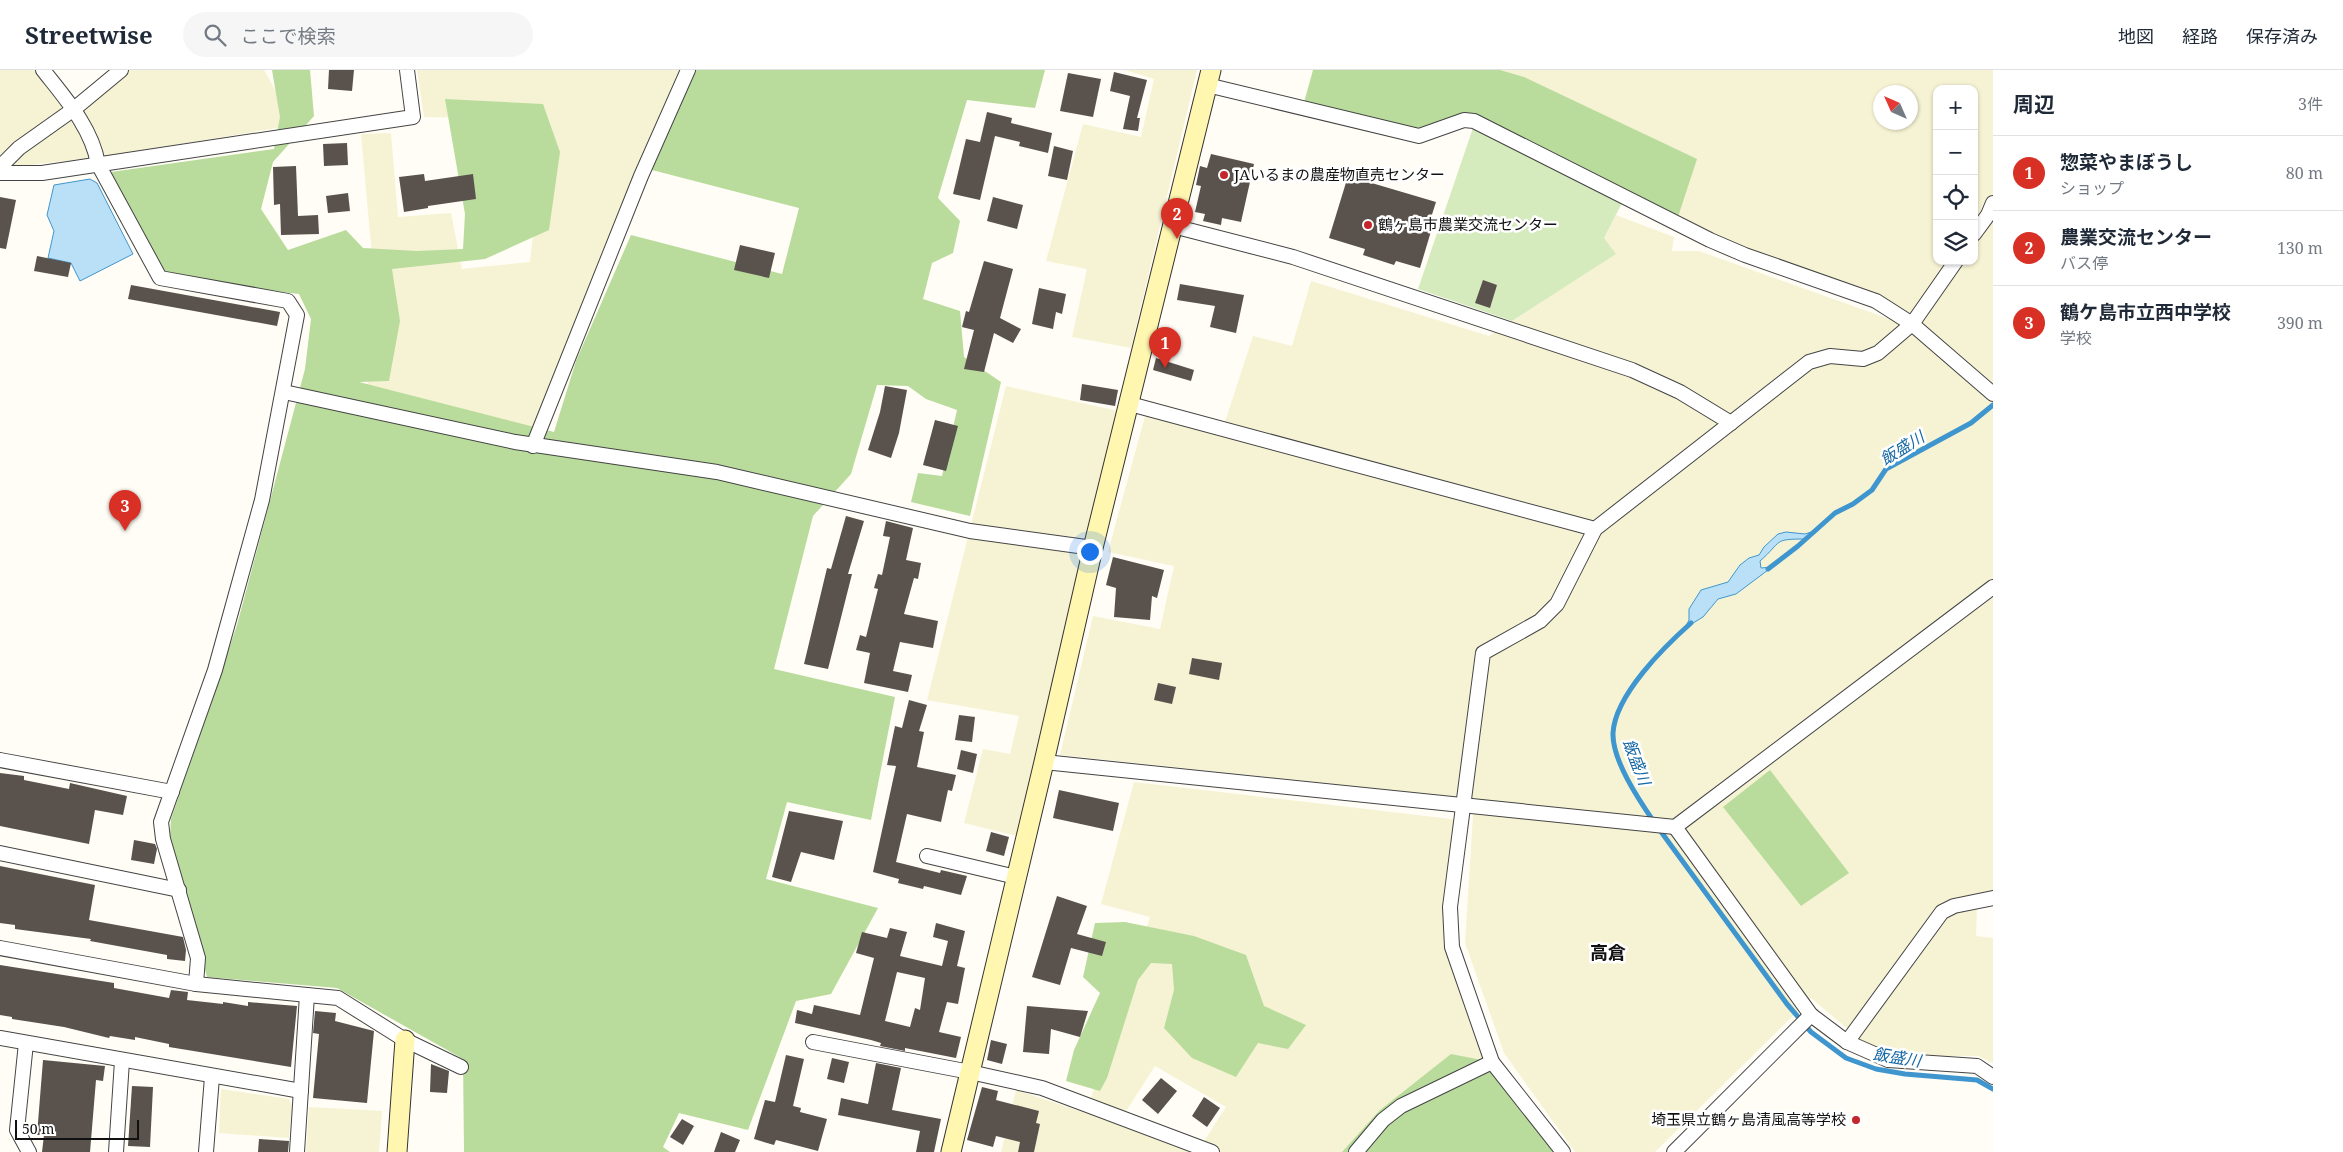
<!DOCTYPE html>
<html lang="ja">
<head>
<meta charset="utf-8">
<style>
	:root { --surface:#fff; --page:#f6f6f7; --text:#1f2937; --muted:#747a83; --line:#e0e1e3; --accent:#d93025 }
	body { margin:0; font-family:"Noto Serif","Noto Sans JP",serif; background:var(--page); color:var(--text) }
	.controls { position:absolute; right:15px; top:15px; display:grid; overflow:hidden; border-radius:10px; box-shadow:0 1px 4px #0004 }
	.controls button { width:45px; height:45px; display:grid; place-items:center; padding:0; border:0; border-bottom:1px solid var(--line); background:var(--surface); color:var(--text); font:25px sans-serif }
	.compass { position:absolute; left:1873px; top:15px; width:45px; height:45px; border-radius:50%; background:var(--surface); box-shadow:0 1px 4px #0004; rotate:315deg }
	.scale { position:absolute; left:15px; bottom:12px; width:124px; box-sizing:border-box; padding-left:5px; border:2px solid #111; border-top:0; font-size:14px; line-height:18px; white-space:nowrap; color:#111; -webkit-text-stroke:4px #fff; paint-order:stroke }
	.you { position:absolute; left:1089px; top:481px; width:18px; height:18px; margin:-12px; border:4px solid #fff; border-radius:50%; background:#1a73e8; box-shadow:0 0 0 8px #1a73e833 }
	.badge { display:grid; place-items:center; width:32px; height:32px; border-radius:50%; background:var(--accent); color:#fff; font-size:16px; font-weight:700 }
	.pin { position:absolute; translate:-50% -41px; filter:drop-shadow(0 1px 2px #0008) }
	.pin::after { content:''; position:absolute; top:26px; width:18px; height:15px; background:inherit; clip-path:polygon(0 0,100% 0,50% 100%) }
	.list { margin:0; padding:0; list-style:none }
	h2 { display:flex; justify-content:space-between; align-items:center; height:65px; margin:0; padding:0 20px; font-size:21px }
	h2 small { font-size:16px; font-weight:400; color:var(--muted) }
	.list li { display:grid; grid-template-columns:32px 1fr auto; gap:15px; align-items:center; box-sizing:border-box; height:75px; padding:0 20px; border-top:1px solid var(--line) }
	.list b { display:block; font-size:19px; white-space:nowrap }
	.list p { margin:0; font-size:16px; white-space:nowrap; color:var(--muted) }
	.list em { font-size:16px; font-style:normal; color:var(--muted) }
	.icon { flex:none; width:28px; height:28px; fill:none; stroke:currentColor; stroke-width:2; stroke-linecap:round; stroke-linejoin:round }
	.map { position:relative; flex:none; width:1993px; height:1082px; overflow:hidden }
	header { display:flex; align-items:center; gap:30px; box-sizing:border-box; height:70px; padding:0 25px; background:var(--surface); border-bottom:1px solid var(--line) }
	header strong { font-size:24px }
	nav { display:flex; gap:28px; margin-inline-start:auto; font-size:18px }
	.search { width:350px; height:45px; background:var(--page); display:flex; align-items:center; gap:12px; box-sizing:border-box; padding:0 18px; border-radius:28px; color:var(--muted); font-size:19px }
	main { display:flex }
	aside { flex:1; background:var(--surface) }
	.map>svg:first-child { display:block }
	.farmland { fill:#f6f3d4; fill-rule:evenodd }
	.green { fill:#d5ebbd }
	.forest { fill:#b9dc9c }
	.water { fill:#b9e0f7; stroke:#3f96cf }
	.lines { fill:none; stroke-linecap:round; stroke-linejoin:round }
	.stream { stroke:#3f96cf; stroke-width:5 }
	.building { fill:#5a524d; fill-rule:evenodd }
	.street-casing { stroke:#444; stroke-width:16 }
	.secondary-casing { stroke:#333; stroke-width:21 }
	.street { stroke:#fff; stroke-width:14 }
	.secondary { stroke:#fff6b0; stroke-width:19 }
	.poi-dot { fill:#c4262e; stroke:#fff; stroke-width:2 }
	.labels { text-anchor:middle; stroke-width:5; stroke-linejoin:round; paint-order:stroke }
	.poi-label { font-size:15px; fill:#111; stroke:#fff; text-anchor:start }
	.water-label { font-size:16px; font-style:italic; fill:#1768a6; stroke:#fff }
	.quarter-label { font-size:18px; font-weight:bold; fill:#111; stroke:#fff }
</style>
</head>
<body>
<header>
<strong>Streetwise</strong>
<div class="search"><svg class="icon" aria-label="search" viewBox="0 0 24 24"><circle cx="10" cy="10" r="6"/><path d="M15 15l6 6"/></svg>ここで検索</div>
<nav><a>地図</a><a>経路</a><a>保存済み</a></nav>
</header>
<main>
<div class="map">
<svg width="1993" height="1082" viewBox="0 0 1993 1082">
	<rect width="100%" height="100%" fill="#fffdf5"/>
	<g class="farmland">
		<polygon points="0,0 39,0 69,42 85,38 129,0 264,0 295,55 109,86 12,97 0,97"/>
		<polygon points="417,0 679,0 529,365 367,324 374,209 361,64 391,63 398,147 451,143 462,199 530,192 546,49 424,47"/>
		<polygon points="1125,0 1197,0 1131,278 1072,267 1087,199 1046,191 1083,54 1141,67 1154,9"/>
		<path d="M 1313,0 L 1993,0 L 1993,324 L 1912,254 L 1782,197 L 1474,51 ZM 1937,19 L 1974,19 L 1974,191 L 1937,191 ZM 1880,22 L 1910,22 L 1910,52 L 1880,52 Z"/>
		<polygon points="1616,145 1674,167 1672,181 1699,181 1898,252 1993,331 1993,828 1977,832 1976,866 1993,868 1993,993 1978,986 1921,986 1888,981 1862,971 1811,928 1655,1082 1575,1082 1504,983 1465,873 1474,729 1060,685 1093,546 1160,559 1174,496 1108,482 1145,346 1221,364 1253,266 1292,276 1311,211 1489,266 1615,184 1604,168"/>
		<polygon points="1006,316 1118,341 1017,766 964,753 983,679 1010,684 1019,646 927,630"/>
		<path d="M 1134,712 L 1460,750 L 1452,877 L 1492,992 L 1356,1082 L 1001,1082 L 1016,1020 L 1086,1043 L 1150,847 L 1101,834 ZM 1155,996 L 1226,1037 L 1204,1071 L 1125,1043 Z"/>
		<polygon points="221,1019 289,1029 292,1036 289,1068 219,1063"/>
		<polygon points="309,1037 382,1041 379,1082 306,1082"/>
	</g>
	<polygon class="green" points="1474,55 1546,95 1622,133 1604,168 1616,184 1512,251 1418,219"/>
	<g class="forest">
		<polygon points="272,0 310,0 314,46 273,92 261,139 288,180 346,160 363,178 417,181 463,179 465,144 445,29 543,34 560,82 549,160 485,189 392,199 400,251 389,311 359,312 554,362 576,291 631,165 782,204 799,138 652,100 683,0 1045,0 1035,38 967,30 938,128 960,151 953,183 932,193 923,229 960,241 964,287 1001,312 970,446 911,432 918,403 942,406 957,340 926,329 908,316 877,315 851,404 813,446 774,599 895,627 871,750 787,732 766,809 878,838 831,924 796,931 748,1060 679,1043 663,1077 670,1082 464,1082 463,989 337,918 207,907 170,767 171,749 237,555 305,299 311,249 299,224 160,208 111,102 274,79 280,47"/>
		<polygon points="1313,0 1500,0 1524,7 1697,89 1676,153 1474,51 1419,66 1303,36"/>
		<polygon points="1770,700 1849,803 1801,836 1723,737"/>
		<polygon points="1125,852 1194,866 1246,885 1264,936 1306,955 1288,979 1258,973 1236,1007 1192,988 1164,958 1174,920 1172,894 1151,893 1138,910 1107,1008 1100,1021 1066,1011 1074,980 1100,923 1083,907 1095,853"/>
		<polygon points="1451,984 1492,992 1563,1082 1342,1082 1380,1040"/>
	</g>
	<g class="water">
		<polygon points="90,109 97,113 133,184 80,211 71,193 48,188 54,161 47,145 54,115"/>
		<path d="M 1817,460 L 1806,469 C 1772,469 1783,471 1760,491 L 1761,498 L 1772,497 L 1736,524 L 1718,529 L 1703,547 L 1685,558 L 1689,550 L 1689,539 L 1701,520 L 1728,512 L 1740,495 L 1749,488 L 1759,485 L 1764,477 L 1778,464 L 1786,462 L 1805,464 Z"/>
	</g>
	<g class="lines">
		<g class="stream">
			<polyline points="1768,499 1798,476 1835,443 1853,434 1872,420 1886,399 1971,353 1993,335"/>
			<path d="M 1654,752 C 1639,730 1612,690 1613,663 C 1615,625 1665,576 1691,553"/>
			<polyline points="1659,759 1787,934 1811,962 1846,988 1876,999 1905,1004 1977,1010 1993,1019"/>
		</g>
	</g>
	<g class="building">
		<polygon points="329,0 354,0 352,21 328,19"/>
		<polygon points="1114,2 1147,10 1137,48 1140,48 1138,61 1123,59 1130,26 1110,21"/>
		<polygon points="1068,3 1101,9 1093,47 1060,41"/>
		<polygon points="987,42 1012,48 1011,53 1052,63 1048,83 1019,76 1020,72 995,66 980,130 953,124 966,69 980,72"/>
		<polygon points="347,73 348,95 324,96 323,74"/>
		<polygon points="1054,76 1073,81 1067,110 1048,106"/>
		<polygon points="1211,84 1254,94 1241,152 1222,148 1221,155 1203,151 1205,144 1195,142 1201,116 1196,115 1200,96 1207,98"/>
		<polygon points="296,96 298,146 318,145 319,164 281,165 280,134 274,135 273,97"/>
		<polygon points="424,104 425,111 473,104 476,129 428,136 428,138 404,142 399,107"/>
		<polygon points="1348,106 1436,132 1428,157 1432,158 1420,198 1396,191 1394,195 1363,185 1365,179 1329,168"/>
		<polygon points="348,123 350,141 328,143 326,126"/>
		<polygon points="0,127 16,130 6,179 0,178"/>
		<polygon points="993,127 1023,135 1017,159 987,151"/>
		<polygon points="740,175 775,183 769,208 734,200"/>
		<polygon points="37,186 71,193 68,207 34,201"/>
		<polygon points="984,191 1013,199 1000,248 1021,259 1013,273 994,263 984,302 964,299 974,260 962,257 966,241 969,242"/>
		<polygon points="1483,210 1497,215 1490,238 1475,233"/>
		<polygon points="1180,214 1244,225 1236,263 1210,257 1215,236 1177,230"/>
		<polygon points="131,215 280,242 277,256 128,229"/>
		<polygon points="1039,218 1066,224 1062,244 1056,242 1053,259 1032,254"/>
		<polygon points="1156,288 1194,300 1191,311 1153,300"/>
		<polygon points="1082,314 1118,320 1115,336 1080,330"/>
		<polygon points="885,316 907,320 899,363 891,388 868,380 880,342"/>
		<polygon points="935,350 958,356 946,401 923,395"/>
		<polygon points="846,446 864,451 848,504 852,504 828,599 804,594 827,498 831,499"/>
		<polygon points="886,451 913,458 906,490 921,493 918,509 914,508 904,544 938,551 933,578 900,572 893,601 912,605 908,622 864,613 870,583 856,580 860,565 866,567 878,519 874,518 878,504 882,505 890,467 883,466"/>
		<polygon points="1113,487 1164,500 1157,528 1152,526 1150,550 1114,547 1116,518 1106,515"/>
		<polygon points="1192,588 1222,593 1219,610 1189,604"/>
		<polygon points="1158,613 1176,617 1172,634 1154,630"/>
		<polygon points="909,630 927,635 919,661 924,662 917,697 956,705 952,721 948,720 941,752 907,744 896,792 940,803 941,800 967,806 961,825 924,816 923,819 898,813 899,809 873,802 896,696 887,695 895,656 902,658"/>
		<polygon points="959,645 975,647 972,672 955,670"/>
		<polygon points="961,680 977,684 973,703 957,699"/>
		<polygon points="0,703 24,706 24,710 69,719 70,713 127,726 123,745 95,740 89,774 0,756"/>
		<polygon points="1059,720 1119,733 1113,761 1053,748"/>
		<polygon points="789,741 843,751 834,790 801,782 791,812 772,807"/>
		<polygon points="991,762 1009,767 1004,786 986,781"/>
		<polygon points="134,770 155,774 157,779 154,794 131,790"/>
		<polygon points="0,796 95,815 89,850 183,867 186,880 185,891 167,889 167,885 90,871 91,869 15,859 15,855 0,853"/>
		<polygon points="1057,826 1087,836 1077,864 1106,872 1102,886 1071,878 1060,915 1032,907"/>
		<path d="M 936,853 L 965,861 L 957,896 L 965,898 L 958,934 L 947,932 L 939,962 L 961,967 L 956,988 L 910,979 L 905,978 L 905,981 L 880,976 L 881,973 L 871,970 L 795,953 L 797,940 L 812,944 L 814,935 L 860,945 L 874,888 L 856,883 L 862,862 L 887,868 L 890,858 L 907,862 L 900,886 L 942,896 L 948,871 L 933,867 ZM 897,902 L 925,908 L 920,940 L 915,938 L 910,957 L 885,951 Z"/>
		<polygon points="0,895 114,913 114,918 169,928 171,920 188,922 187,930 223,934 223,932 248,936 248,932 297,936 291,997 169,977 169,974 135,967 135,970 110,966 109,968 64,957 12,949 12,947 0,945"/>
		<polygon points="1027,936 1088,941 1080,967 1051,959 1049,984 1023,982"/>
		<polygon points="315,941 336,943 335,951 374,961 367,1033 313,1028 319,964 313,963"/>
		<polygon points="991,970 1007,974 1002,994 987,990"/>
		<polygon points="786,985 804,989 793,1036 801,1038 800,1042 827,1049 818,1081 776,1070 774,1075 754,1069 765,1030 775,1032"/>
		<polygon points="832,988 849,992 844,1013 827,1009"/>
		<polygon points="43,990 105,996 103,1011 96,1010 90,1082 42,1082 44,1065 37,1065"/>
		<polygon points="876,993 901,998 892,1040 941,1049 934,1082 916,1082 920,1061 838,1045 841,1028 868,1034"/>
		<polygon points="431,994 449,1001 447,1023 430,1022"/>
		<polygon points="1161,1008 1177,1021 1158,1044 1142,1030"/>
		<polygon points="132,1016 153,1017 150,1077 128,1076"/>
		<polygon points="982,1017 998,1021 996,1030 1039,1041 1036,1053 1040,1054 1034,1082 1018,1082 1020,1072 996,1066 993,1077 967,1070"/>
		<polygon points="1204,1027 1220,1038 1207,1057 1192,1046"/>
		<polygon points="682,1049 694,1056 683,1075 670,1067"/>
		<polygon points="721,1062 740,1070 735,1082 714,1082"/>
		<polygon points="259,1069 289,1071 288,1082 258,1082"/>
	</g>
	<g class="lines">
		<defs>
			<g id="street">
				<path d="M 43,0 C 65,28 92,58 98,94 L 160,208 L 288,231 L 297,245 L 262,430 L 215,600 L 161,752 L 163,769 L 198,888 L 196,914"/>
				<polyline points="1207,15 1419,66 1464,50 1474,51 1710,170 1745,185 1876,231 1912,254 1993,324"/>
				<polyline points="0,97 19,78 74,39 121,0"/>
				<polyline points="0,103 42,103 413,47 407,0"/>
				<polyline points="1173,156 1293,187 1632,300 1680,322 1731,353"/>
				<polyline points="1974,164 1988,145 1993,133"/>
				<polyline points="284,322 515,372 717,402 970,461 1093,478"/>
				<polyline points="1130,334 1595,459"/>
				<polyline points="533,376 641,106 688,0"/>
				<polyline points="0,690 172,722"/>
				<polyline points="1044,692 1675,757 1993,517"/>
				<polyline points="1675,757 1811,945 1847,972 1888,990 1977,996 1993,1007"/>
				<polyline points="0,783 179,820"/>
				<polyline points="927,786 1016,807"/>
				<polyline points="0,878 196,914 338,928 405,970 461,997"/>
				<polyline points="0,968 301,1021"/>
				<polyline points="813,972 970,1002 1042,1018 1212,1082"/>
				<polyline points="1847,972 1942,842 1954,836 1993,828"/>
				<polyline points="26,973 17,1060 29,1082"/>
				<polyline points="116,1082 122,991"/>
				<polyline points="206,1082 212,1007"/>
				<polyline points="297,1082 307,925"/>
				<polyline points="1356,1082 1383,1050 1401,1036 1492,992"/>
				<polyline points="1563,1082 1492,992 1452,877 1450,837 1483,583 1540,551 1557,534 1595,459 1809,292 1830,286 1863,289 1878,283 1912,254 1956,191"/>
				<polyline points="1674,1082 1811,945"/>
			</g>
			<g id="secondary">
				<polyline points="397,1082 405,970"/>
				<polyline points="951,1082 1044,692 1093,478 1211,0"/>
			</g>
		</defs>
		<use href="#street" class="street-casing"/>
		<use href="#secondary" class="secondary-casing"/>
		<use href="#street" class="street"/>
		<use href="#secondary" class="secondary"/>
	</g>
	<g class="poi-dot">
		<circle cx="1224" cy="105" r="5"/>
		<circle cx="1368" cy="155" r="5"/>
		<circle cx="1856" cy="1050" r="5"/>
	</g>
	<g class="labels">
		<g class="poi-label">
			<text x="1234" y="110">JAいるまの農産物直売センター</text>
			<text x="1378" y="160">鶴ヶ島市農業交流センター</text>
			<text x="1846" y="1055" text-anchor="end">埼玉県立鶴ヶ島清風高等学校</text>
		</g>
		<g class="water-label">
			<text transform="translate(1902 378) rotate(-32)" y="6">飯盛川</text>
			<text transform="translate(1637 692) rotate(69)" y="6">飯盛川</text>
			<text transform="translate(1897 987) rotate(9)" y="6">飯盛川</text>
		</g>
		<g class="quarter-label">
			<text x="1608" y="889">高倉</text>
		</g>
	</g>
</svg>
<div class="controls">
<button>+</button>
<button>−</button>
<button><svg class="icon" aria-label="locate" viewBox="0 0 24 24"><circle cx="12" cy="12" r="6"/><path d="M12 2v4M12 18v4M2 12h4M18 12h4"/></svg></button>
<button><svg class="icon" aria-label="layers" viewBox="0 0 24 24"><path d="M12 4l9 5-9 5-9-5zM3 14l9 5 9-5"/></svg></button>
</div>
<svg class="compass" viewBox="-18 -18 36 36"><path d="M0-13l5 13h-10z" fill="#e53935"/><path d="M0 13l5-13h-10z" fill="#747a83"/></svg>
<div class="scale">50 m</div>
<div class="you"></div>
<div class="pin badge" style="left:1165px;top:298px">1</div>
<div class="pin badge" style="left:1177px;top:169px">2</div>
<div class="pin badge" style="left:125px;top:461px">3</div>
</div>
<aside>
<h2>周辺<small>3件</small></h2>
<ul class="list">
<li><span class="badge">1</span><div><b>惣菜やまぼうし</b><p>ショップ</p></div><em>80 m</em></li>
<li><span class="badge">2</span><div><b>農業交流センター</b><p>バス停</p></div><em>130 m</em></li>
<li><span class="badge">3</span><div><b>鶴ケ島市立西中学校</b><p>学校</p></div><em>390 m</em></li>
</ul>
</aside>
</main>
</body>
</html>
